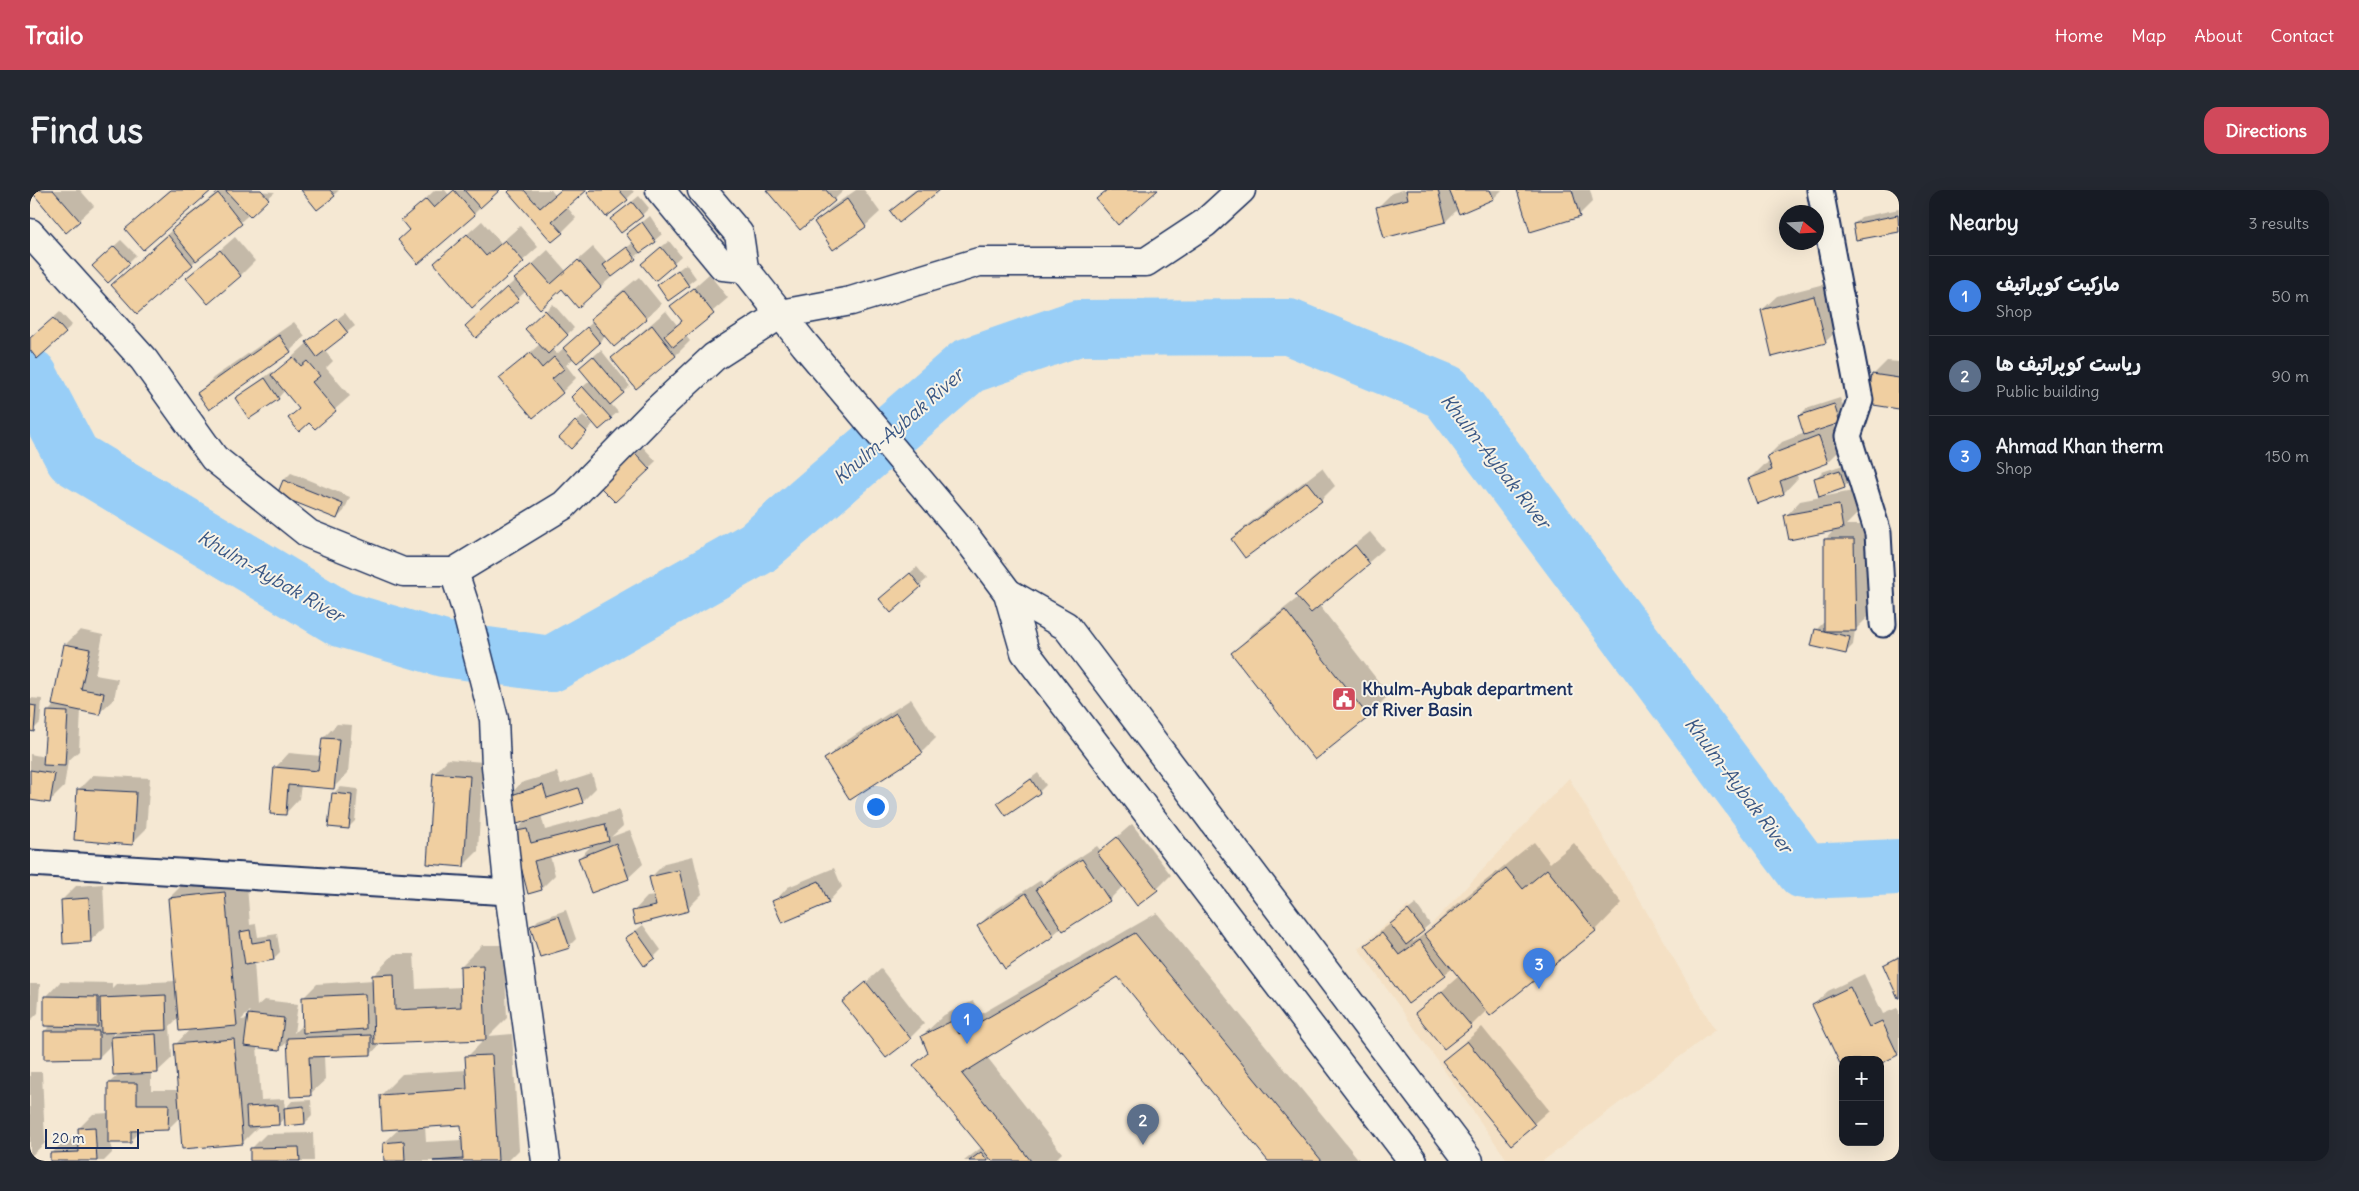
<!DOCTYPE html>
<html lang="en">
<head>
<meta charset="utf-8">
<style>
	:root { --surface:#171b24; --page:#242831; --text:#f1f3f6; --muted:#9ea1a6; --line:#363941; --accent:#d1495b }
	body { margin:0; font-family:Delius,"Playpen Sans Arabic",sans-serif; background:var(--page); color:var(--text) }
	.controls { position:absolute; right:15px; bottom:15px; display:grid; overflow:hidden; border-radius:10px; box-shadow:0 5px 20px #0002 }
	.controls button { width:45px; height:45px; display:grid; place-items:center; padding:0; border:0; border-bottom:1px solid var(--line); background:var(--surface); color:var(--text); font:25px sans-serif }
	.compass { position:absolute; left:1749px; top:15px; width:45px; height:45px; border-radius:50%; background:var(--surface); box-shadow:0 5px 20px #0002; rotate:108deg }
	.scale { position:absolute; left:15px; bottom:12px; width:94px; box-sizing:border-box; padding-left:5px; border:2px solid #1b2f5e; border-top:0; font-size:14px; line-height:18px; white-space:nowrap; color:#1b2f5e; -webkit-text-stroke:4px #f7f3e8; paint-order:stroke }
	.you { position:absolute; left:845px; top:616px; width:18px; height:18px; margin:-12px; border:4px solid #fff; border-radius:50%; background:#1a73e8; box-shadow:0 0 0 8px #1a73e833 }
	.badge { display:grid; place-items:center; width:32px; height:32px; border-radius:50%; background:var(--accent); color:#fff; font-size:16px; font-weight:700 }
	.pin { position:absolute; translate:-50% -41px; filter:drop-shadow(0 1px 2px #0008) }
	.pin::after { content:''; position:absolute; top:26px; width:18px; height:15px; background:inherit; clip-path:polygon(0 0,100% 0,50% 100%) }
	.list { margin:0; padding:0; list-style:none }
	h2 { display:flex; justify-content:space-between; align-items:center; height:65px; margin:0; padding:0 20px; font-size:21px }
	h2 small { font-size:16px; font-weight:400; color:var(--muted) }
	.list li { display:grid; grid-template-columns:32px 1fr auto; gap:15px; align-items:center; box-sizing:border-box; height:80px; padding:0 20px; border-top:1px solid var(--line) }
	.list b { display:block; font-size:19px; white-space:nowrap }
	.list p { margin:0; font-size:16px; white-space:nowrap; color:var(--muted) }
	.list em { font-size:16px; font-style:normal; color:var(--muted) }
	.map { position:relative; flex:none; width:1869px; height:971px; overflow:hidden; border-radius:15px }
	header { display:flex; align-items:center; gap:30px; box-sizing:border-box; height:70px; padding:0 25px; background:var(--accent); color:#fff }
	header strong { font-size:24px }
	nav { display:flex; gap:28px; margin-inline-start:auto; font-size:18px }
	.intro { display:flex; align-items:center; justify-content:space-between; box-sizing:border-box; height:120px; padding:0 30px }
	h1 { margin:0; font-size:35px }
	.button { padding:12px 22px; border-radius:15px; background:var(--accent); color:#fff; font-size:18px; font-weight:700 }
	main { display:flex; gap:30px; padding:0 30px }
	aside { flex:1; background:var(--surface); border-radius:15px; box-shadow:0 5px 20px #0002 }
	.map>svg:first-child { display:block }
	.built { fill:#f4e0c4 }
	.shadow { fill:#0003; fill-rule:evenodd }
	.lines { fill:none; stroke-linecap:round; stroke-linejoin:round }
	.river { stroke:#98cef7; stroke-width:56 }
	.building { fill:#f0cfa1; stroke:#1b2f5e }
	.street-casing { stroke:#1b2f5e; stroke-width:29 }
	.secondary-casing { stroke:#1b2f5e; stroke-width:31 }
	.street { stroke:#f7f3e8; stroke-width:25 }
	.secondary { stroke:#f7f3e8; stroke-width:28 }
	.labels { text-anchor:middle; stroke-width:4; stroke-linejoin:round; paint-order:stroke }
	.poi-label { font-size:18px; font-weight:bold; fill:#1b2f5e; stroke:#f7f3e8; text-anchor:start }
	.water-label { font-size:19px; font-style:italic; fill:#3a5784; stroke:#f7f3e8 }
</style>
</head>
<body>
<header>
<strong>Trailo</strong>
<nav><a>Home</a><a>Map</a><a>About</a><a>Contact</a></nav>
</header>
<div class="intro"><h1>Find us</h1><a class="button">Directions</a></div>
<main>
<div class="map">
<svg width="1869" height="971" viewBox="0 0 1869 971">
	<rect width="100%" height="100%" fill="#f5e8d3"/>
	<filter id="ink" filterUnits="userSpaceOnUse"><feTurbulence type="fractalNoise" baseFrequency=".02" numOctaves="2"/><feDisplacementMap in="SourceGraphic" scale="10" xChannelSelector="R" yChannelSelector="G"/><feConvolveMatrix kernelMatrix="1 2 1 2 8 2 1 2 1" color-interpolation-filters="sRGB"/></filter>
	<g filter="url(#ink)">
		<polygon class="built" points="1539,588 1685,840 1513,971 1478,971 1328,758 1378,716 1396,740"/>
		<g class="shadow">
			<polygon points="0,0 50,0 64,16 36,42"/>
			<polygon points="140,0 180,0 96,39 111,25"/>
			<polygon points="190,0 245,2 162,74 83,95 157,26"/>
			<polygon points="273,0 309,0 304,5"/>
			<polygon points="405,0 415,0 419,5 424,0 468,0 444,24 388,72 369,50 380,39 373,30"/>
			<polygon points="481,0 521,0 525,5 531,0 555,0 537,17 546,28 532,42"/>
			<polygon points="561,0 602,0 604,2 597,9"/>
			<polygon points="738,0 814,0 804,10"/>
			<polygon points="826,0 834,0 850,22 835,36 786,33 800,18"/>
			<polygon points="885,0 908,0 861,21 876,7"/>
			<polygon points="1373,0 1472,0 1464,8 1428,19 1416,31 1348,17 1362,3"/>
			<polygon points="1488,0 1560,0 1563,11 1549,25"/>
			<polygon points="609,6 619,18 612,25 588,23"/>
			<polygon points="1869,19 1869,40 1827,49 1824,34 1831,27"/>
			<polygon points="620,26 632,44 548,116 532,98 496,101 447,147 443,129 518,60 536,81 563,57 577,73 604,52 598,44"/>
			<polygon points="452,31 471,53 490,36 508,57 442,116 405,73"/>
			<polygon points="205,47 225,71 210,86 158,88"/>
			<polygon points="91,50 106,65 99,72 70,69"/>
			<polygon points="639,51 651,66 626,89 619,67"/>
			<polygon points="656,74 666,88 638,110 628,95"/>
			<polygon points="679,84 698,108 655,145 660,151 646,165 582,168 636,121 647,135 652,130 642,117"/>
			<polygon points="609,87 631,114 616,128 576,146 547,172 544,168 536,175 546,188 532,202 471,188 510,154 497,139 523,114 544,138 522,159 527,164 564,131 562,129 576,114"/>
			<polygon points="1798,93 1810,138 1795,152 1732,120 1747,106"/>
			<polygon points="30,122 42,135 7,167 0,158 0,149"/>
			<polygon points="315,123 325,136 294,160 303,171 296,178 320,206 285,237 280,231 259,228 270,218 255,200 248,208 206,208 242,182 244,184 285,146"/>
			<polygon points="264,132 275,146 260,161 180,218 169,203 183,188"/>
			<polygon points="571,160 600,196 580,213 588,222 581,228 549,200 561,190 558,171"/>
			<polygon points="1857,171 1869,172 1869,218 1843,185"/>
			<polygon points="1810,208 1816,225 1809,232 1804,234 1812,258 1798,272 1766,283 1768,288 1754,303 1720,289 1734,275 1740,272 1738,266 1752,252 1775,243 1769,226 1776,219"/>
			<polygon points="553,225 563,234 548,251 531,248"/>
			<polygon points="613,257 626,271 585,311 572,297"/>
			<polygon points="1816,274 1821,290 1814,297 1785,289 1792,282"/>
			<polygon points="1292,278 1305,296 1291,310 1202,349 1217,335"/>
			<polygon points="261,283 320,307 314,321 307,328 248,304 254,290"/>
			<polygon points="1823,301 1827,324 1816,335 1838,335 1840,425 1825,440 1823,455 1816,462 1786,440 1793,433 1796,433 1795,350 1805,339 1756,326 1770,311"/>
			<polygon points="1340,342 1354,359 1289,415 1359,505 1338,526 1285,568 1203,463 1224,442 1269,407 1267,405 1281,390"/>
			<polygon points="887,377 897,389 861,421 858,402"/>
			<polygon points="50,440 73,445 65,485 88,489 84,509 69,523 51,520 49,561 38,571 34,597 20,611 0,609 0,564 15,567 18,522 25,514 35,455"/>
			<polygon points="0,508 12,509 10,533 3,540 0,540"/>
			<polygon points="881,509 906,548 892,562 795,570 810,555"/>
			<polygon points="307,534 322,535 318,583 303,598 271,595 269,609 255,624 245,578 259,563 291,566 293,548"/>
			<polygon points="418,569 453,572 448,661 434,675 404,584"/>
			<polygon points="527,582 531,594 562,584 566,598 552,612 511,625 515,640 589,620 593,636 581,647 600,640 613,674 598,688 549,668 563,654 520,666 525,685 511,699 484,643 496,630 477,608 491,593"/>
			<polygon points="1008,583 1016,595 1009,602 968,613"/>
			<polygon points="63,585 120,588 116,639 102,653 49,599"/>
			<polygon points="310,597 328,599 325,631 318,638 303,604"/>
			<polygon points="1102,634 1141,685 1127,699 1093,696 1079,710 1032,737 1023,745 948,736 962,722 1011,690 1013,694 1022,685 1067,656 1071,661"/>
			<polygon points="1504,652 1520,673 1544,653 1592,713 1566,740 1460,824 1457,820 1441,836 1387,823 1429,786 1423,778 1378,812 1337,755 1351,741 1386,714 1400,734 1382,749 1383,752 1400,740 1423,717"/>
			<polygon points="663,666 672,704 658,718 603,722 617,707 625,706 620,688 635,673"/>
			<polygon points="804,678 812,697 798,712 744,712 758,697"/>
			<path d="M 216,682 L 220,735 L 226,734 L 228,747 L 247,744 L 250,762 L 243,769 L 224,772 L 227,816 L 234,810 L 268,814 L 264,843 L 273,834 L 273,808 L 287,794 L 343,790 L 343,786 L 364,764 L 384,764 L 386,799 L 432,797 L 431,776 L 452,755 L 474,755 L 477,828 L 459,846 L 482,844 L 489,960 L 478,971 L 356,971 L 354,953 L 370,938 L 351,905 L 372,884 L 437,880 L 437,867 L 455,849 L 352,852 L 341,864 L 294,866 L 295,890 L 280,904 L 259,850 L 250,859 L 227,856 L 231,910 L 254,909 L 255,919 L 262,911 L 281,910 L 282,926 L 275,933 L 256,927 L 248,934 L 230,935 L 212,953 L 151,926 L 138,939 L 112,939 L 100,951 L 81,951 L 82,963 L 74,971 L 21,971 L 21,964 L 35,950 L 49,949 L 49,938 L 63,924 L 79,923 L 79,893 L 89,884 L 83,853 L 69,867 L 15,841 L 21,835 L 16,807 L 30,792 L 82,793 L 82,798 L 86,794 L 146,791 L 139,708 L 160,687 ZM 220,821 L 219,829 L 211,830 ZM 149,827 L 161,838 L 145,855 L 149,900 L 121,900 L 121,882 L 127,882 L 142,868 L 140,836 ZM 83,841 L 89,841 L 83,846 ZM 432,934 L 433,950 L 396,952 L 395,936 Z"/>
			<polygon points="73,694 75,737 60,751 32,710 46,696"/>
			<polygon points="536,720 546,749 539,756 501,737 508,730"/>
			<polygon points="1127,723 1330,971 1239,971 1088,785 957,867 1032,963 1024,971 934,971 952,957 885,875 899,862 892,846 914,825 943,811 951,824"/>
			<polygon points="613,735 631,760 624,767 596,748"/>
			<polygon points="1869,765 1869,806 1854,776"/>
			<polygon points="851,779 894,834 880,848 814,812"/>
			<polygon points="1834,784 1853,824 1867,818 1869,821 1869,863 1850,873 1850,870 1783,815 1798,801"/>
			<polygon points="0,794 10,794 8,823 0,831"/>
			<polygon points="1452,837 1519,920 1481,954 1414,871"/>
			<polygon points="0,882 12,882 15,953 0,967"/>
			<polygon points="283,943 284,971 222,971 221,959 236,944"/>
		</g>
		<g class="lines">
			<polyline class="river" points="0,186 43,268 311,429 414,459 521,474 727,358 938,176 1048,138 1259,137 1416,202 1774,681 1869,677"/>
		</g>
		<g class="building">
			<polygon points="0,0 23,0 50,31 36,43"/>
			<polygon points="141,0 182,0 113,60 95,39"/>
			<polygon points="195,0 231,0 239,9 220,27"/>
			<polygon points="271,0 300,0 305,6 287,20"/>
			<polygon points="424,0 445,25 388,74 368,50 379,40 371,30 396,9 404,18"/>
			<polygon points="434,0 470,0 450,18"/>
			<polygon points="480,0 494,0 510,18 531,0 557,0 522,31 533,43 522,52 478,2"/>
			<polygon points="560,0 589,0 598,10 576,27 557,3"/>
			<polygon points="736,0 796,0 805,11 770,40"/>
			<polygon points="887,0 910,0 869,33 860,21"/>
			<polygon points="1077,0 1128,0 1088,35 1066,9"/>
			<polygon points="1376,0 1408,0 1416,32 1354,48 1346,17 1378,9"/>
			<polygon points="1419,0 1460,0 1464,9 1429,24"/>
			<polygon points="1487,0 1542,0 1550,27 1500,42"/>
			<polygon points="188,3 212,34 166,71 141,40"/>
			<polygon points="817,9 836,37 803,60 784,32"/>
			<polygon points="602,12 613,26 591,43 580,29"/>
			<polygon points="1868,25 1869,42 1826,50 1823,34"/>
			<polygon points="612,32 626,52 610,63 596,44"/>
			<polygon points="437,44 456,66 475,50 494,72 442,118 404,73"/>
			<polygon points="138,45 163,75 107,124 81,95"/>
			<polygon points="84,56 100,73 78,93 62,76"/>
			<polygon points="597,57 606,69 582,87 573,75"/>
			<polygon points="631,57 645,74 625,91 611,74"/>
			<polygon points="190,60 211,86 178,114 156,88"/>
			<polygon points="548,70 571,97 548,118 532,99 510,119 484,89 503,74 521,94"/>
			<polygon points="648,80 659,96 638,111 627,95"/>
			<polygon points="477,97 489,110 446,148 435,136"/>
			<polygon points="664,98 684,124 643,157 634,146 652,131 640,116"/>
			<polygon points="594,101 617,129 584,157 560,129"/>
			<polygon points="1784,106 1796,153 1742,167 1731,120"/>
			<polygon points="515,120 538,145 518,164 495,139"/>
			<polygon points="23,128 36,143 7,169 0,160 0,148"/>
			<polygon points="307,129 318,143 287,167 276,152"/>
			<polygon points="622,135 646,166 606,199 581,168"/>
			<polygon points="557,137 570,153 547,173 533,158"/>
			<polygon points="249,145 261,162 179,220 167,203"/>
			<polygon points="500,163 512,178 524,167 534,179 522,189 533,203 503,228 469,188"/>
			<polygon points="563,166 594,203 580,215 549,178"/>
			<polygon points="263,167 271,176 277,171 290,186 282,192 306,221 285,239 279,233 269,242 258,228 269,219 241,185"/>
			<polygon points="1842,184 1869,188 1869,219 1837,214"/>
			<polygon points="235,188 249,209 219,229 205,208"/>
			<polygon points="552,196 582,229 569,240 541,207"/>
			<polygon points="1804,214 1810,233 1774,245 1768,226"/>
			<polygon points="545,231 557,242 541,259 529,248"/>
			<polygon points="1789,246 1798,273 1750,291 1754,304 1727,314 1718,289 1742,280 1737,266"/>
			<polygon points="605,263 620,279 585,312 570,297"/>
			<polygon points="1810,280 1815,298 1789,307 1784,288"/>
			<polygon points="253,290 313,314 307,329 247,305"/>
			<polygon points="1277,292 1292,311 1215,368 1201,349"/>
			<polygon points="1809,315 1813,339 1759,350 1754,325"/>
			<polygon points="1794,349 1824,349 1826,441 1794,441"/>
			<polygon points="1325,355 1340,374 1281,423 1265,405"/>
			<polygon points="880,383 891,397 861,423 849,409"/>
			<polygon points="1255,420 1339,527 1285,570 1201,463"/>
			<polygon points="1785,439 1820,447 1816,464 1781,456"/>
			<polygon points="34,454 60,459 51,499 74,503 70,525 22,515"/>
			<polygon points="0,515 6,516 4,542 0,541"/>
			<polygon points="17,521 38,522 35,576 13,575"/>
			<polygon points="866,523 893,563 820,610 794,569"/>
			<polygon points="292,548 309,549 304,599 258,595 256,625 240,624 244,577 288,581"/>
			<polygon points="0,580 25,584 20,613 0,610"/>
			<polygon points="403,583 440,586 434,677 397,674"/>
			<polygon points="1001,589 1010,603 976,626 967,613"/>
			<polygon points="513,595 517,608 548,598 553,613 484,635 475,607"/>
			<polygon points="47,599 106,602 103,655 44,650"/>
			<polygon points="302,603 322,605 319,639 298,637"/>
			<polygon points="575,634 579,651 504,671 512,700 498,704 482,642 497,639 501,653"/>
			<polygon points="1087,647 1128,700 1107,716 1067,663"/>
			<polygon points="586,653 599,689 561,703 548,668"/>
			<polygon points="1052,669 1080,711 1033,741 1006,699"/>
			<polygon points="1476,678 1493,699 1517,679 1566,741 1460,826 1394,744"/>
			<polygon points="649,680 659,721 605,735 602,721 626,716 619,687"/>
			<polygon points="789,691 799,713 752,733 742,711"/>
			<polygon points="195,702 207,836 149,841 138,708"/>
			<polygon points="996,703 1024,746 975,779 947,736"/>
			<polygon points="59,708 61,752 33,754 31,710"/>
			<polygon points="1378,720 1394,741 1376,755 1360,734"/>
			<polygon points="529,726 540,758 510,767 500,736"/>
			<polygon points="220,740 222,753 241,750 244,770 215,775 210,742"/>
			<polygon points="606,741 625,768 614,776 595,748"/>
			<polygon points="1105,743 1292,971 1238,971 1088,787 932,884 1001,971 962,971 883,875 898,863 891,846 922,831 929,844"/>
			<polygon points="1352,743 1369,765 1390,750 1416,786 1378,814 1335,755"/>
			<polygon points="1869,767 1869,808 1868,808 1853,775"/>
			<polygon points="453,775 456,850 344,854 342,785 364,784 365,820 431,817 430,776"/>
			<polygon points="836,792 881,849 856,868 812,812"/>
			<polygon points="1820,797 1839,837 1852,831 1868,865 1850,874 1850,870 1813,870 1813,880 1782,815"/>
			<polygon points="1412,801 1442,837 1414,859 1385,823"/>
			<polygon points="335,804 336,839 273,843 272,807"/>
			<polygon points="136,805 137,840 71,843 70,808"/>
			<polygon points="14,806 68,807 68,837 14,836"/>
			<polygon points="218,824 254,828 250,860 214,856"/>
			<polygon points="14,841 69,841 69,868 14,869"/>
			<polygon points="126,844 128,883 83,885 81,847"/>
			<polygon points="341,845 341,865 279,867 281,906 260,907 257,848"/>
			<polygon points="204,849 213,954 152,959 144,854"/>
			<polygon points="1437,851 1505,935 1481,955 1412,871"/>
			<polygon points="462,865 468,971 403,971 433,969 431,935 352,940 350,905 437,899 435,866"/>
			<polygon points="78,893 107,893 107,914 139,914 138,940 101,941 101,953 78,953"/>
			<polygon points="248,915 249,935 217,937 216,917"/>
			<polygon points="274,916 275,934 255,936 254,918"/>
			<polygon points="65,937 67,971 20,971 20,963 49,962 48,938"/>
			<polygon points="374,951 375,971 354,971 353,953"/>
			<polygon points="269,957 270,971 220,971 220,958"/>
			<polygon points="951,962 958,971 939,971"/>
		</g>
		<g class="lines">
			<defs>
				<g id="street">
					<polyline points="1790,0 1830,210 1818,246 1848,343 1853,434"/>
					<polyline points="0,673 479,702"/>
				</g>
				<g id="secondary">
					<polyline points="630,0 693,76 714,78"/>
					<polyline points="672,0 709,44 714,78 775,155 931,340 978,403 995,462 1383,971"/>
					<polyline points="0,43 114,170 184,268 279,344 373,382 424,382"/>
					<polyline points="424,382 534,315 626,221 684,167 751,124 821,111 949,72 1116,72 1175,33 1211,0"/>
					<polyline points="424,382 436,419 464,529 466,576 479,702 516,971"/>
					<polyline points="978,403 1036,436 1439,971"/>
				</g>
			</defs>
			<use href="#street" class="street-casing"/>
			<use href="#secondary" class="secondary-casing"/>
			<use href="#street" class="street"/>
			<use href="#secondary" class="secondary"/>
		</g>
	</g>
	<defs>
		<symbol id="civic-square" viewBox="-11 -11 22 22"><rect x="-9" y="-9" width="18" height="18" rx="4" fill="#d1495b" stroke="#f7f3e8"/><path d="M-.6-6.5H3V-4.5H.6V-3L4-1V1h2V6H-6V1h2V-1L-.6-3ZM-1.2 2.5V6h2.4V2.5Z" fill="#fff"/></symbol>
	</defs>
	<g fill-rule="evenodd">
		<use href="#civic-square" x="1300" y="495" width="28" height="28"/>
	</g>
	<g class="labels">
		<g class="poi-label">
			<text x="1332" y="505">Khulm-Aybak department<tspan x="1332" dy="21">of River Basin</tspan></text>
		</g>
		<g class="water-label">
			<text transform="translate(868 236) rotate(-41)" y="7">Khulm-Aybak River</text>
			<text transform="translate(1466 271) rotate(52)" y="7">Khulm-Aybak River</text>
			<text transform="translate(241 386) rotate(30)" y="7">Khulm-Aybak River</text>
			<text transform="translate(1709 595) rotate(53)" y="7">Khulm-Aybak River</text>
		</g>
	</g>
</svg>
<div class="controls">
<button>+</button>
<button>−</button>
</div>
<svg class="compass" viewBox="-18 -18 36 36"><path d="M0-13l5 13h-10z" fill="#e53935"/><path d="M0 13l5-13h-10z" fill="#9ea1a6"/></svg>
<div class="scale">20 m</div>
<div class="you"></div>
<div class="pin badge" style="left:937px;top:854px;background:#3f7fe0">1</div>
<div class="pin badge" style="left:1113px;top:955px;background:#5c6f8a">2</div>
<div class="pin badge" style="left:1509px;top:799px;background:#3f7fe0">3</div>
</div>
<aside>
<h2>Nearby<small>3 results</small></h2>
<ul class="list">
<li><span class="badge" style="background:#3f7fe0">1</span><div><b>مارکیت کوپراتیف</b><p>Shop</p></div><em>50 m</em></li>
<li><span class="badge" style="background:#5c6f8a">2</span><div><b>ریاست کوپراتیف ها</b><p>Public building</p></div><em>90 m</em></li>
<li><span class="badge" style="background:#3f7fe0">3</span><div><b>Ahmad Khan therm</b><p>Shop</p></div><em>150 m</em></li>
</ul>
</aside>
</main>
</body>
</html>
